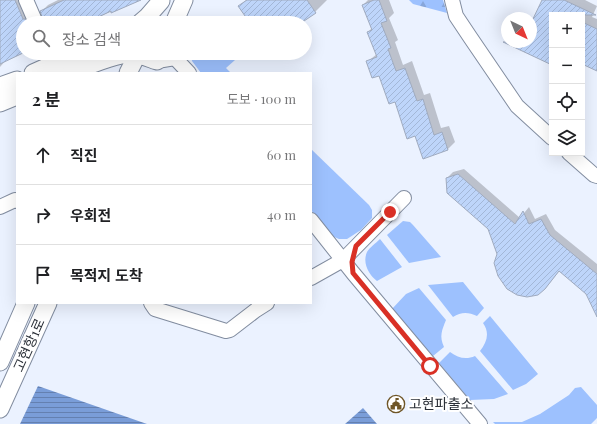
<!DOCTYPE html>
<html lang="ko">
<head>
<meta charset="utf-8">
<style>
	:root { --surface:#fff; --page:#f6f6f6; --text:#202124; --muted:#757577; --line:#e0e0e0 }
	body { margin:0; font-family:"Playfair Display","Noto Sans KR",serif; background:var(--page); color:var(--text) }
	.controls { position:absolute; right:12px; top:12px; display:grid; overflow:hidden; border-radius:0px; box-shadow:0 4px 16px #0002 }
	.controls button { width:36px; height:36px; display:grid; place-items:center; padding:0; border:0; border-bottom:1px solid var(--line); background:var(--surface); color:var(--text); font:20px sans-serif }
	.compass { position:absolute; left:501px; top:12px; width:36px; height:36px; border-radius:50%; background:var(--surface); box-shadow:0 4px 16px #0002; rotate:137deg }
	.stop { position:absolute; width:12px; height:12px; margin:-9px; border:3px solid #d93025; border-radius:50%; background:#fff }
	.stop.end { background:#d93025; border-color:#fff; box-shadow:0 1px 4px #0008 }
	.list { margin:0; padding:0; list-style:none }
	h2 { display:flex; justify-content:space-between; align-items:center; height:52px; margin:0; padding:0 16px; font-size:17px }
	h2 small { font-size:13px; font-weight:400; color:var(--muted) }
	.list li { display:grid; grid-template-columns:26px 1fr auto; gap:12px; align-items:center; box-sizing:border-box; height:60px; padding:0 16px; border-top:1px solid var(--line) }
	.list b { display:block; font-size:15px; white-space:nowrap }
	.list em { font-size:13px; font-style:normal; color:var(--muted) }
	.icon { flex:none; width:22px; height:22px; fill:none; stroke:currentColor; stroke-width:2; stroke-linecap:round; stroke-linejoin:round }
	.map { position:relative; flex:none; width:597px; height:424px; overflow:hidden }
	.search { position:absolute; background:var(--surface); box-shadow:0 4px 16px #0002; left:16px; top:16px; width:296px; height:44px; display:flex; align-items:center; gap:10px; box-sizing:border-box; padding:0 14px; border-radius:22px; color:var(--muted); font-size:15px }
	.panel { position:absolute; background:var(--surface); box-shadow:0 4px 16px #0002; left:16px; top:72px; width:296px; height:232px; border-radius:0px }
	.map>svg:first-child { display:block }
	.green { fill:#9dc1fe }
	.forest { fill:url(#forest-firs) }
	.water { fill:url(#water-rules) }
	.shadow { fill:#0003 }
	.building { fill:url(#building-hatch); stroke:#a0abbf }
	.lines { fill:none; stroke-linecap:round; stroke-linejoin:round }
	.minor-casing { stroke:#828da0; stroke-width:16 }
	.tertiary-casing { stroke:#828da0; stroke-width:19 }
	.minor { stroke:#fff; stroke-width:14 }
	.tertiary { stroke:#fff; stroke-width:17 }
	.route { stroke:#d93025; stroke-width:5 }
	.labels { text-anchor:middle; stroke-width:4; stroke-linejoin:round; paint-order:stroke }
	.street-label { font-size:14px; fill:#2b3038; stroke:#fff }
	.poi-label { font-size:14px; fill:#2b3038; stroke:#fff; text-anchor:start }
</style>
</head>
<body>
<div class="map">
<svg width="597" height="424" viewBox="0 0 597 424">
	<defs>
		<pattern id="forest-firs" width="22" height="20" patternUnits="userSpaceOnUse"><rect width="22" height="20" fill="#9dc1fe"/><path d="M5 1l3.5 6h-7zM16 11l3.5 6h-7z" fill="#87a6da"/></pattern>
		<pattern id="water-rules" width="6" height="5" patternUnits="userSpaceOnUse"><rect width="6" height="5" fill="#7a9dd8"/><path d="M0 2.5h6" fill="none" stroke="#6480b0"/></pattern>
		<pattern id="building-hatch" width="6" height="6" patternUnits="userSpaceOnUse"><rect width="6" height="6" fill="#bed5fa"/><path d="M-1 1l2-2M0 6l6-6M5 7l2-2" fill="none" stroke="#a3b7d7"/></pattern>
	</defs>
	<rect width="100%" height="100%" fill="#ebf2ff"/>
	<g class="green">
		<polygon points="191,53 226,53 235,60 226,68 231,73 201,73 192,61"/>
		<polygon points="311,149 369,205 372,210 372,218 361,230 347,239 339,239 332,236 311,210"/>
		<polygon points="403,221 410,222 413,225 441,257 409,263 387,235"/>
		<path d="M 380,239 L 402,267 L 377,281 C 369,275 362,263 367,252 C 369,248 376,243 380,239 Z"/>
		<path d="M 463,282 L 484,308 L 477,316 C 468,312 461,312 453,317 L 428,285 Z"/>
		<path d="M 419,288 L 446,320 C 442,330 439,336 444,347 L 433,356 L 392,309 L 406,294 Z"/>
		<path d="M 490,316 L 538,374 L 526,384 L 513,390 L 480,351 C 487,342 490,333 483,323 Z"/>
		<path d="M 450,352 C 458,358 466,360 475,356 L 508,394 L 494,399 L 470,400 L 439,363 Z"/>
		<polygon points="581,387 597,405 597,418 591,424 495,424 493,422 522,422 540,414 569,395 575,388"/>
	</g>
	<polygon class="forest" points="409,0 443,0 447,13 413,4"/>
	<g class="water">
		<polygon points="38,386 147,424 20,424"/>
		<polygon points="363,408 377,424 345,424"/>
	</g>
	<g class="shadow">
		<polygon points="0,0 22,0 32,23 23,23 23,52 6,60 0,67"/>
		<polygon points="58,0 132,0 128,4 84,23 45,23 41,12 48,5"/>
		<polygon points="246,0 327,0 315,12 300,23 251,23 240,6"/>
		<polygon points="368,0 389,0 394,13 389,18 398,40 395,42 403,65 412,61 424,95 430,93 441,128 449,126 455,142 447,150 416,134 380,74 367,62 377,54 368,32 372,28 363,5"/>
		<polygon points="543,0 585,0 597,6 592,17 597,19 597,70 582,63 582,15 552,15 552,64 523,42 531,42 531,26"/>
		<polygon points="464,169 520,218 529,207 535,219 546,214 555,230 597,264 597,303 560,270 545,289 498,254 489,228 447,178 453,172"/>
	</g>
	<g class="building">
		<polygon points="0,0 15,0 23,19 25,19 27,23 23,23 23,53 0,64"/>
		<polygon points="64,0 141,0 111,13 111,11 86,23 44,23 40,11"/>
		<polygon points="247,0 307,0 316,13 301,23 250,23 238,6"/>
		<polygon points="374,0 379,0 387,21 381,23 391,48 388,49 396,71 405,68 417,101 423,99 434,135 442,132 448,150 423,159 415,136 407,139 395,102 389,104 379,76 372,78 366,61 377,57 367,32 372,30 362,5"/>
		<polygon points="542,0 564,0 596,15 552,15 552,65 503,42 531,42 531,23"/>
		<polygon points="582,22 597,29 597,71 582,64"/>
		<polygon points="458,174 515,224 523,211 529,224 541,219 550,235 597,274 597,317 586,294 559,271 545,289 538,295 527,297 517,295 507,289 498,276 494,263 497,254 488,229 447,193 446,178"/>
	</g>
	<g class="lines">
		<defs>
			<g id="minor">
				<polyline points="26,0 36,23"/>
				<polyline points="452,0 456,16 470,37 517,106 552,138"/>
				<polyline points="49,53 57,73"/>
				<polyline points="175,58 189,73"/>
				<polyline points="157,61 175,58 172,53"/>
				<polyline points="569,153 594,175 597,176"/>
				<polyline points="0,207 15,200 17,201"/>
				<polyline points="311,220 353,273 480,424"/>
				<polyline points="311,278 343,260 404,198"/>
				<polyline points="151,303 155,309 226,331 230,330 256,310 267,303"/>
			</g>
			<g id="tertiary">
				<polyline points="140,23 147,17 161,1"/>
				<polyline points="174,23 184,0"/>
				<polyline points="33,73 78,53"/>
				<path d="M 70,73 C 85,67 115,54 130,54 C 139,54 148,58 157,61"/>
				<polyline points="128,73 138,53"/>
				<polyline points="0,86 17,80"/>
				<polyline points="0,103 17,96"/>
				<polyline points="0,362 26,303"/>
				<polyline points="0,409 48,303"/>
			</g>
		</defs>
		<use href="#minor" class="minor-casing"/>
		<use href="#tertiary" class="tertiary-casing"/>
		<use href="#minor" class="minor"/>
		<use href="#tertiary" class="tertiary"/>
	</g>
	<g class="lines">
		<polyline class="route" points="390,212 356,246 352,262 353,273 430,366"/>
	</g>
	<defs>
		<symbol id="civic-ring" viewBox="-11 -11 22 22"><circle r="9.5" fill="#fff" stroke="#6f5627" stroke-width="1.5"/><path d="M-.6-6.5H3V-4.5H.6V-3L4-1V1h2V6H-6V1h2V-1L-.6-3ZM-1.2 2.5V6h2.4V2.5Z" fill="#6f5627"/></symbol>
	</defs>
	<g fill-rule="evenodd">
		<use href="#civic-ring" x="386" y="394" width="20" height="20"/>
	</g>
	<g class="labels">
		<g class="street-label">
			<text transform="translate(29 345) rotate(-66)" y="5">고현항1로</text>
		</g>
		<g class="poi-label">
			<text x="409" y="409">고현파출소</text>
		</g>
	</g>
</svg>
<div class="controls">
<button>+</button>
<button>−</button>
<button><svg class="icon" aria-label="locate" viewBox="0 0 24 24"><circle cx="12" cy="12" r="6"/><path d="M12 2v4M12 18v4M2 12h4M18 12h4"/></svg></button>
<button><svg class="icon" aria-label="layers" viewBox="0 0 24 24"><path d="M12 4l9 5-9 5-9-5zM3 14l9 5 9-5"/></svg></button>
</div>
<svg class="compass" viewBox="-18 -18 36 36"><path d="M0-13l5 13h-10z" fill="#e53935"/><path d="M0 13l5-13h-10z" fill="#757577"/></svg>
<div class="stop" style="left:430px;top:366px"></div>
<div class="stop end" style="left:390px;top:212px"></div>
<div class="search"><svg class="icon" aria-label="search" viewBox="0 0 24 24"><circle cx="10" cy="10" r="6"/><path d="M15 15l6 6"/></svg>장소 검색</div>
<section class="panel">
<h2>2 분<small>도보 · 100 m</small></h2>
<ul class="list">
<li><svg class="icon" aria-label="ahead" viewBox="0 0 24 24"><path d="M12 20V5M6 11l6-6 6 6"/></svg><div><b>직진</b></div><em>60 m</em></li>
<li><svg class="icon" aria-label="right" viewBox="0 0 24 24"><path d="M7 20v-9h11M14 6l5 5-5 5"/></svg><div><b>우회전</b></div><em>40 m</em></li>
<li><svg class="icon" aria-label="arrive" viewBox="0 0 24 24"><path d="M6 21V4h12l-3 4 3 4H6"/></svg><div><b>목적지 도착</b></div></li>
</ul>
</section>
</div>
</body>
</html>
